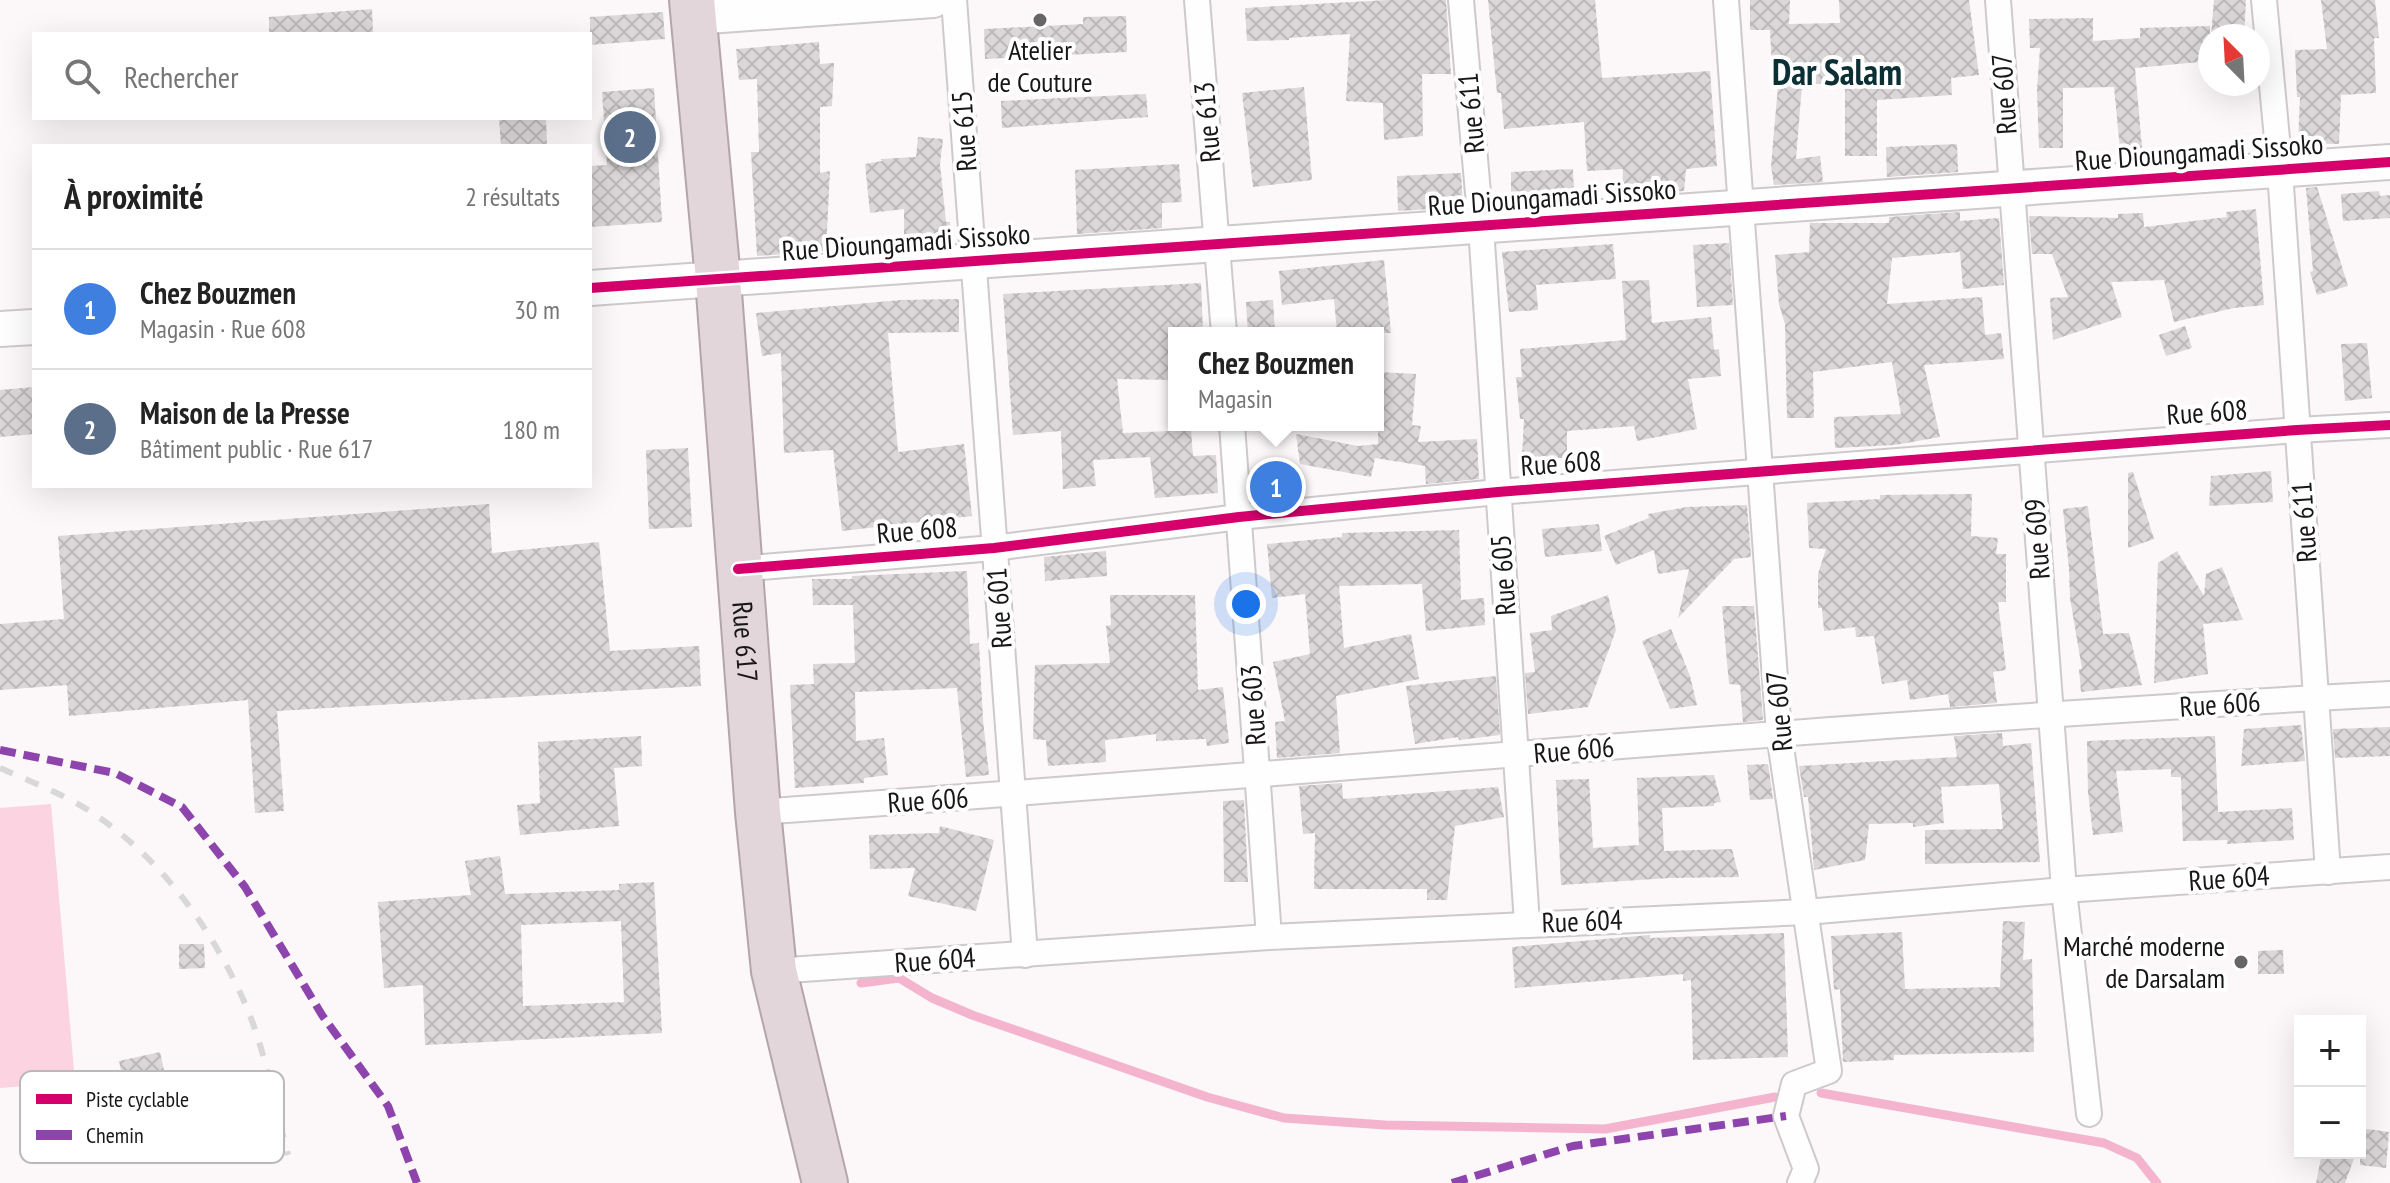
<!DOCTYPE html>
<html lang="fr">
<head>
<meta charset="utf-8">
<style>
	:root { --surface:#fff; --page:#f2f2f2; --text:#222; --muted:#767676; --line:#e0e0e0; --accent:#686566 }
	body { margin:0; font-family:"PT Sans Narrow",sans-serif; background:var(--page); color:var(--text) }
	.controls { position:absolute; right:24px; bottom:24px; display:grid; overflow:hidden; border-radius:0px; box-shadow:0 8px 32px #0002 }
	.controls button { width:72px; height:72px; display:grid; place-items:center; padding:0; border:0; border-bottom:2px solid var(--line); background:var(--surface); color:var(--text); font:40px sans-serif }
	.compass { position:absolute; left:2198px; top:24px; width:72px; height:72px; border-radius:50%; background:var(--surface); box-shadow:0 8px 32px #0002; rotate:336deg }
	.you { position:absolute; left:1246px; top:604px; width:28px; height:28px; margin:-20px; border:6px solid #fff; border-radius:50%; background:#1a73e8; box-shadow:0 0 0 12px #1a73e833 }
	.badge { display:grid; place-items:center; width:52px; height:52px; border-radius:50%; background:var(--accent); color:#fff; font-size:26px; font-weight:700 }
	.pin { position:absolute; translate:-50% -50%; border:4px solid #fff; box-shadow:0 2px 8px #0006 }
	.popup { position:absolute; left:1168px; top:327px; width:216px; height:104px; box-sizing:border-box; display:grid; place-content:center; border-radius:0px; background:var(--surface); filter:drop-shadow(0 2px 6px #0005); font-size:26px; white-space:nowrap; color:var(--muted) }
	.popup b { font-size:30px; color:var(--text) }
	.popup::after { content:''; position:absolute; left:50%; top:100%; margin-left:-16px; border:16px solid transparent; border-top-color:var(--surface) }
	.list { margin:0; padding:0; list-style:none }
	h2 { display:flex; justify-content:space-between; align-items:center; height:104px; margin:0; padding:0 32px; font-size:34px }
	h2 small { font-size:26px; font-weight:400; color:var(--muted) }
	.list li { display:grid; grid-template-columns:52px 1fr auto; gap:24px; align-items:center; box-sizing:border-box; height:120px; padding:0 32px; border-top:2px solid var(--line) }
	.list b { display:block; font-size:30px; white-space:nowrap }
	.list p { margin:0; font-size:26px; white-space:nowrap; color:var(--muted) }
	.list em { font-size:26px; font-style:normal; color:var(--muted) }
	.icon { flex:none; width:44px; height:44px; fill:none; stroke:currentColor; stroke-width:2; stroke-linecap:round; stroke-linejoin:round }
	.map { position:relative; flex:none; width:2390px; height:1183px; overflow:hidden }
	.search { position:absolute; background:var(--surface); box-shadow:0 8px 32px #0002; left:32px; top:32px; width:560px; height:88px; display:flex; align-items:center; gap:20px; box-sizing:border-box; padding:0 28px; border-radius:0px; color:var(--muted); font-size:30px }
	.panel { position:absolute; background:var(--surface); box-shadow:0 8px 32px #0002; left:32px; top:144px; width:560px; height:344px; border-radius:0px }
	.map>svg:first-child { display:block }
	.pitch { fill:#fbd3e1 }
	.lines { fill:none; stroke-linecap:round; stroke-linejoin:round }
	.stream { stroke:#f4b4cd; stroke-width:9 }
	.building { fill:url(#building-cross-hatch); fill-rule:evenodd }
	.street-casing { stroke:#cecacb; stroke-width:28 }
	.secondary-casing { stroke:#cecacb; stroke-width:38 }
	.highway-casing { stroke:#b4a5ab; stroke-width:48 }
	.street { stroke:#fffefe; stroke-width:24 }
	.secondary { stroke:#fffefe; stroke-width:34 }
	.highway { stroke:#e3d6db; stroke-width:44 }
	.rail { stroke:#d9d8d8; stroke-width:6; stroke-dasharray:14 14; stroke-linecap:butt }
	.quiet { stroke:#8e44ad; stroke-width:8; stroke-dasharray:16 8; stroke-linecap:butt }
	.cycleway-casing { stroke:#fff; stroke-width:15 }
	.cycleway { stroke:#d6006c; stroke-width:10 }
	.poi-dot { fill:#686566; stroke:#fff; stroke-width:3 }
	.labels { text-anchor:middle; stroke-width:8; stroke-linejoin:round; paint-order:stroke }
	.poi-label { font-size:28px; fill:#191617; stroke:#fff }
	.street-label { font-size:28px; fill:#191617; stroke:#fff }
	.district-label { font-size:36px; font-weight:bold; fill:#0c2f33; stroke:#fff }
	.key { fill:#fff; stroke:#bab9b9; stroke-width:2 }
	.key-label { font-size:22px; fill:#191617 }
</style>
</head>
<body>
<div class="map">
<svg width="2390" height="1183" viewBox="0 0 2390 1183">
	<defs>
		<pattern id="building-cross-hatch" width="8" height="8" patternUnits="userSpaceOnUse" patternTransform="scale(2)"><rect width="8" height="8" fill="#dbd7d9"/><path d="M0 0l8 8M0 8l8-8" fill="none" stroke="#bbb8ba"/></pattern>
	</defs>
	<rect width="100%" height="100%" fill="#fcf7f9"/>
	<polygon class="pitch" points="51,804 75,1082 0,1088 0,808"/>
	<g class="lines">
		<g class="stream">
			<polyline points="861,983 899,978 932,998 972,1015 1207,1097 1284,1118 1385,1125 1605,1129 1775,1097"/>
			<polyline points="1821,1093 2104,1143 2137,1158 2157,1183"/>
		</g>
	</g>
	<g class="building">
		<polygon points="1388,0 1446,0 1451,74 1422,74 1423,136 1384,140 1383,103 1346,101 1350,34 1289,38 1289,40 1247,41 1245,8"/>
		<polygon points="1488,0 1595,0 1602,78 1710,71 1717,166 1686,169 1684,191 1622,196 1623,169 1587,171 1584,122 1504,129 1501,93 1497,93"/>
		<polygon points="1750,0 1790,0 1789,24 1840,23 1839,0 1969,0 1979,75 1951,78 1952,95 1877,100 1877,156 1845,156 1845,82 1802,85 1796,159 1820,156 1823,182 1774,185 1771,166 1778,86 1773,86 1770,30 1750,30"/>
		<polygon points="2214,0 2246,0 2244,36 2211,36"/>
		<polygon points="2321,0 2375,0 2379,38 2374,38 2376,93 2341,95 2339,144 2298,143 2300,97 2297,97 2295,50 2327,49"/>
		<polygon points="372,9 373,34 269,34 269,17"/>
		<polygon points="663,12 665,39 590,45 590,17"/>
		<polygon points="1126,16 1127,52 985,59 984,29 1083,24 1083,17"/>
		<polygon points="2093,18 2093,41 2140,38 2140,28 2210,26 2210,61 2135,68 2142,148 2120,149 2114,87 2063,88 2063,148 2039,148 2037,90 2040,48 2030,48 2029,19"/>
		<polygon points="819,42 820,64 834,63 832,106 820,107 820,173 830,171 826,251 757,256 751,152 759,152 757,79 739,80 736,49"/>
		<polygon points="1304,87 1312,180 1253,187 1242,93"/>
		<polygon points="654,88 662,222 590,227 590,166 607,165 602,92"/>
		<polygon points="1146,94 1148,117 1002,128 1001,101"/>
		<polygon points="499,118 546,118 547,146 501,146"/>
		<polygon points="918,137 943,139 940,164 946,222 950,222 951,243 904,245 904,209 870,213 865,164 882,161 881,159 916,157"/>
		<polygon points="1957,144 1958,172 1887,177 1886,147"/>
		<polygon points="1179,164 1182,202 1162,203 1162,228 1077,234 1075,170"/>
		<polygon points="1573,169 1574,195 1511,197 1511,172"/>
		<polygon points="1461,173 1463,207 1398,211 1397,176"/>
		<polygon points="2317,187 2348,286 2317,295 2310,272 2313,271 2306,188"/>
		<polygon points="2379,191 2380,196 2390,195 2390,218 2343,221 2341,194"/>
		<polygon points="2256,209 2264,305 2234,308 2174,322 2164,280 2111,282 2122,317 2053,340 2050,298 2068,297 2052,254 2032,254 2029,216 2118,218 2118,214 2143,213 2144,227 2227,217 2226,212"/>
		<polygon points="1960,212 1960,221 1999,218 2004,285 1963,289 1960,252 1892,258 1887,304 1982,297 1985,335 2001,333 2004,359 1924,365 1940,437 1895,445 1835,448 1834,417 1901,414 1892,362 1813,372 1814,418 1787,418 1785,324 1779,304 1775,255 1809,252 1810,223 1889,223 1889,217"/>
		<polygon points="1729,243 1733,305 1697,307 1693,245"/>
		<polygon points="1613,244 1616,279 1536,285 1538,310 1509,312 1502,252"/>
		<polygon points="1384,260 1391,333 1337,333 1334,299 1282,305 1279,271"/>
		<polygon points="1649,280 1652,323 1711,317 1714,350 1719,349 1721,376 1688,379 1697,429 1637,441 1634,426 1567,431 1567,458 1522,457 1524,419 1520,419 1516,377 1522,377 1520,349 1626,340 1622,281"/>
		<polygon points="1201,283 1203,333 1174,333 1174,380 1117,379 1123,433 1191,430 1193,456 1216,455 1218,493 1155,498 1150,457 1093,460 1096,486 1063,489 1061,431 1013,435 1003,294"/>
		<polygon points="959,299 959,332 888,333 898,452 964,444 972,516 842,531 833,450 784,453 781,353 762,356 756,313 901,300"/>
		<polygon points="1273,300 1275,333 1248,333 1246,302"/>
		<polygon points="2185,326 2192,348 2166,356 2159,335"/>
		<polygon points="2367,343 2372,398 2345,401 2341,344"/>
		<polygon points="1378,372 1416,374 1412,425 1421,426 1418,442 1477,439 1479,479 1426,484 1425,466 1375,458 1371,477 1300,464 1296,434 1358,446 1378,444"/>
		<polygon points="34,387 34,434 0,437 0,390"/>
		<polygon points="688,448 692,527 649,529 646,450"/>
		<polygon points="2271,471 2273,502 2209,506 2211,476"/>
		<polygon points="2133,472 2154,539 2128,548 2128,473"/>
		<polygon points="1972,494 1971,536 1998,538 1996,554 2006,554 2006,602 1998,602 2006,670 1993,672 1997,703 1950,707 1948,694 1910,700 1907,680 1882,684 1874,636 1856,637 1855,627 1824,631 1822,608 1818,608 1818,574 1826,549 1809,548 1807,503 1880,499 1880,495"/>
		<polygon points="489,504 492,553 599,542 610,651 699,646 701,686 277,711 284,811 255,813 248,700 69,716 67,685 0,690 0,624 64,619 58,536"/>
		<polygon points="1747,505 1751,557 1734,559 1678,618 1689,569 1658,574 1654,550 1616,565 1604,536 1649,518 1648,514 1687,507"/>
		<polygon points="2088,506 2103,634 2129,633 2142,685 2081,692 2079,669 2082,669 2070,598 2069,569 2063,509"/>
		<polygon points="1599,524 1602,551 1545,557 1542,529"/>
		<polygon points="1459,530 1461,600 1484,598 1485,625 1426,631 1422,584 1339,586 1344,648 1411,634 1419,679 1336,696 1340,753 1277,758 1275,722 1285,721 1273,662 1310,654 1305,594 1272,598 1267,544 1342,537 1342,533"/>
		<polygon points="1106,551 1107,576 1045,581 1044,557"/>
		<polygon points="2177,551 2204,596 2206,574 2222,567 2243,620 2203,624 2208,674 2154,683 2158,563"/>
		<polygon points="967,571 970,644 979,643 983,720 989,775 966,777 957,688 855,692 856,741 884,738 888,775 864,778 864,783 795,788 790,685 814,684 813,664 855,663 853,605 813,605 812,579 852,579 852,576"/>
		<polygon points="1110,595 1195,595 1198,690 1223,687 1229,743 1207,746 1206,739 1156,741 1156,734 1105,740 1106,762 1048,766 1046,740 1033,739 1035,665 1110,663 1106,626 1111,625"/>
		<polygon points="1608,595 1616,630 1588,707 1528,714 1525,673 1535,672 1530,633 1552,630 1551,616"/>
		<polygon points="1722,606 1754,606 1763,720 1743,722 1740,685 1729,684"/>
		<polygon points="1671,629 1690,676 1697,705 1670,709 1642,641"/>
		<polygon points="1496,676 1500,735 1459,740 1458,737 1415,744 1406,686"/>
		<polygon points="2301,725 2305,761 2241,766 2244,729"/>
		<polygon points="2390,727 2390,756 2335,758 2333,729"/>
		<polygon points="2002,733 2003,746 2031,743 2040,862 1925,864 1925,830 2003,829 1999,784 1941,787 1944,823 1913,827 1913,823 1869,824 1865,860 1814,870 1808,797 1804,797 1799,766 1957,757 1954,736"/>
		<polygon points="641,736 642,766 614,768 619,826 520,835 517,805 540,803 538,742"/>
		<polygon points="2215,736 2218,812 2292,808 2294,840 2227,844 2227,840 2183,841 2181,777 2171,777 2171,769 2116,771 2123,832 2093,835 2088,792 2087,741"/>
		<polygon points="1768,764 1773,799 1750,800 1747,765"/>
		<polygon points="1714,775 1721,802 1714,803 1714,806 1662,808 1664,851 1732,849 1739,877 1670,878 1561,885 1556,780 1589,779 1593,848 1639,845 1637,778"/>
		<polygon points="1342,783 1343,799 1498,787 1504,817 1455,826 1447,900 1427,900 1427,889 1314,889 1315,833 1303,834 1299,786"/>
		<polygon points="1244,800 1248,882 1224,882 1223,801"/>
		<polygon points="940,826 994,840 976,911 908,896 915,868 870,869 869,835 939,833"/>
		<path d="M 500,856 L 505,894 L 619,890 L 619,884 L 654,882 L 662,1033 L 425,1045 L 423,985 L 384,988 L 378,902 L 471,895 L 465,861 ZM 621,921 L 624,1002 L 523,1006 L 521,925 Z"/>
		<polygon points="2003,921 2025,922 2023,960 2032,959 2034,1052 1894,1055 1894,1060 1843,1062 1840,989 1834,990 1831,936 1902,932 1905,989 2000,987"/>
		<polygon points="1784,933 1788,1057 1693,1060 1691,980 1683,981 1683,974 1515,988 1512,947 1650,935 1650,938"/>
		<polygon points="179,944 204,944 205,968 179,969"/>
		<polygon points="2283,950 2284,974 2258,974 2258,951"/>
		<polygon points="160,1052 165,1075 124,1085 119,1061"/>
		<polygon points="2360,1128 2389,1132 2386,1168 2360,1165"/>
		<polygon points="2322,1153 2356,1153 2345,1183 2316,1183"/>
	</g>
	<g class="lines">
		<defs>
			<g id="street">
				<polyline points="954,0 1025,955"/>
				<polyline points="1197,0 1224,333"/>
				<polyline points="1461,0 1481,227 1527,924"/>
				<polyline points="1726,0 1779,734 1829,1071 1794,1084 1786,1116 1806,1169 1800,1183"/>
				<polyline points="1998,0 2064,890 2089,1114"/>
				<polyline points="2264,0 2280,171 2328,872"/>
				<polyline points="1232,425 1269,937"/>
				<polyline points="738,569 994,548 1239,517 1498,492 2297,430 2390,425"/>
				<path d="M 758,812 C 1302,774 1845,723 2390,694"/>
				<polyline points="774,971 1269,937 1806,912 2064,890 2390,867"/>
			</g>
			<g id="secondary">
				<polyline points="694,17 933,0"/>
				<polyline points="590,288 2390,162"/>
				<polyline points="0,329 34,327"/>
			</g>
			<g id="highway">
				<path id="s1" d="M 692,0 L 718,279 L 758,812 L 774,971 L 825,1183"/>
			</g>
		</defs>
		<use href="#street" class="street-casing"/>
		<use href="#secondary" class="secondary-casing"/>
		<use href="#highway" class="highway-casing"/>
		<use href="#street" class="street"/>
		<use href="#secondary" class="secondary"/>
		<use href="#highway" class="highway"/>
		<path class="rail" d="M 0,768 C 29,781 61,793 88,810 C 161,857 213,929 247,1008 C 266,1054 275,1107 288,1155"/>
		<g class="quiet">
			<polyline points="0,750 115,773 182,807 245,887 322,1015 388,1106 417,1183"/>
			<polyline points="1452,1183 1573,1146 1786,1116"/>
		</g>
		<defs>
			<g id="cycleway">
				<polyline points="590,288 2390,162"/>
				<polyline points="738,569 994,548 1239,517 1498,492 2297,430 2390,425"/>
			</g>
		</defs>
		<use href="#cycleway" class="cycleway-casing"/>
		<use href="#cycleway" class="cycleway"/>
	</g>
	<g class="poi-dot">
		<circle cx="1040" cy="20" r="8"/>
		<circle cx="2241" cy="962" r="8"/>
	</g>
	<g class="labels">
		<g class="poi-label">
			<text x="1040" y="60">Atelier<tspan x="1040" dy="32">de Couture</tspan></text>
			<text x="2225" y="956" text-anchor="end">Marché moderne<tspan x="2225" dy="32">de Darsalam</tspan></text>
		</g>
		<g class="street-label">
			<text transform="translate(2004 94) rotate(-94)" y="10">Rue 607</text>
			<text transform="translate(1471 113) rotate(-95)" y="10">Rue 611</text>
			<text transform="translate(1207 122) rotate(-95)" y="10">Rue 613</text>
			<text transform="translate(964 131) rotate(-94)" y="10">Rue 615</text>
			<text transform="translate(2199 152) rotate(-4)" y="10">Rue Dioungamadi Sissoko</text>
			<text transform="translate(1552 197) rotate(-4)" y="10">Rue Dioungamadi Sissoko</text>
			<text transform="translate(906 242) rotate(-4)" y="10">Rue Dioungamadi Sissoko</text>
			<text transform="translate(2207 412) rotate(-4)" y="10">Rue 608</text>
			<text transform="translate(1561 463) rotate(-4)" y="10">Rue 608</text>
			<text transform="translate(2304 522) rotate(-94)" y="10">Rue 611</text>
			<text transform="translate(917 530) rotate(-5)" y="10">Rue 608</text>
			<text transform="translate(2037 539) rotate(-94)" y="10">Rue 609</text>
			<text transform="translate(1503 575) rotate(-94)" y="10">Rue 605</text>
			<text transform="translate(999 608) rotate(-94)" y="10">Rue 601</text>
			<text dy="10" stroke="none"><textPath href="#s1" startOffset="644">Rue 617</textPath></text>
			<text transform="translate(2220 704) rotate(-4)" y="10">Rue 606</text>
			<text transform="translate(1253 705) rotate(-94)" y="10">Rue 603</text>
			<text transform="translate(1779 711) rotate(-95)" y="10">Rue 607</text>
			<text transform="translate(1574 750) rotate(-5)" y="10">Rue 606</text>
			<text transform="translate(928 800) rotate(-4)" y="10">Rue 606</text>
			<text transform="translate(2229 878) rotate(-4)" y="10">Rue 604</text>
			<text transform="translate(1582 921) rotate(-2)" y="10">Rue 604</text>
			<text transform="translate(935 960) rotate(-4)" y="10">Rue 604</text>
		</g>
		<g class="district-label">
			<text x="1837" y="85">Dar Salam</text>
		</g>
	</g>
	<rect x="20" y="1071" width="264" height="92" rx="12" class="key"/>
	<rect x="36" y="1094" width="36" height="10" fill="#d6006c"/>
	<rect x="36" y="1130" width="36" height="10" fill="#8e44ad"/>
	<g class="key-label">
		<text x="86" y="1107">Piste cyclable</text>
		<text x="86" y="1143">Chemin</text>
	</g>
</svg>
<div class="controls">
<button>+</button>
<button>−</button>
</div>
<svg class="compass" viewBox="-18 -18 36 36"><path d="M0-13l5 13h-10z" fill="#e53935"/><path d="M0 13l5-13h-10z" fill="#767676"/></svg>
<div class="you"></div>
<div class="pin badge" style="left:1276px;top:487px;background:#3f7fe0">1</div>
<div class="popup"><b>Chez Bouzmen</b>Magasin</div>
<div class="pin badge" style="left:630px;top:137px;background:#5c6f8a">2</div>
<div class="search"><svg class="icon" aria-label="search" viewBox="0 0 24 24"><circle cx="10" cy="10" r="6"/><path d="M15 15l6 6"/></svg>Rechercher</div>
<section class="panel">
<h2>À proximité<small>2 résultats</small></h2>
<ul class="list">
<li><span class="badge" style="background:#3f7fe0">1</span><div><b>Chez Bouzmen</b><p>Magasin · Rue 608</p></div><em>30 m</em></li>
<li><span class="badge" style="background:#5c6f8a">2</span><div><b>Maison de la Presse</b><p>Bâtiment public · Rue 617</p></div><em>180 m</em></li>
</ul>
</section>
</div>
</body>
</html>
